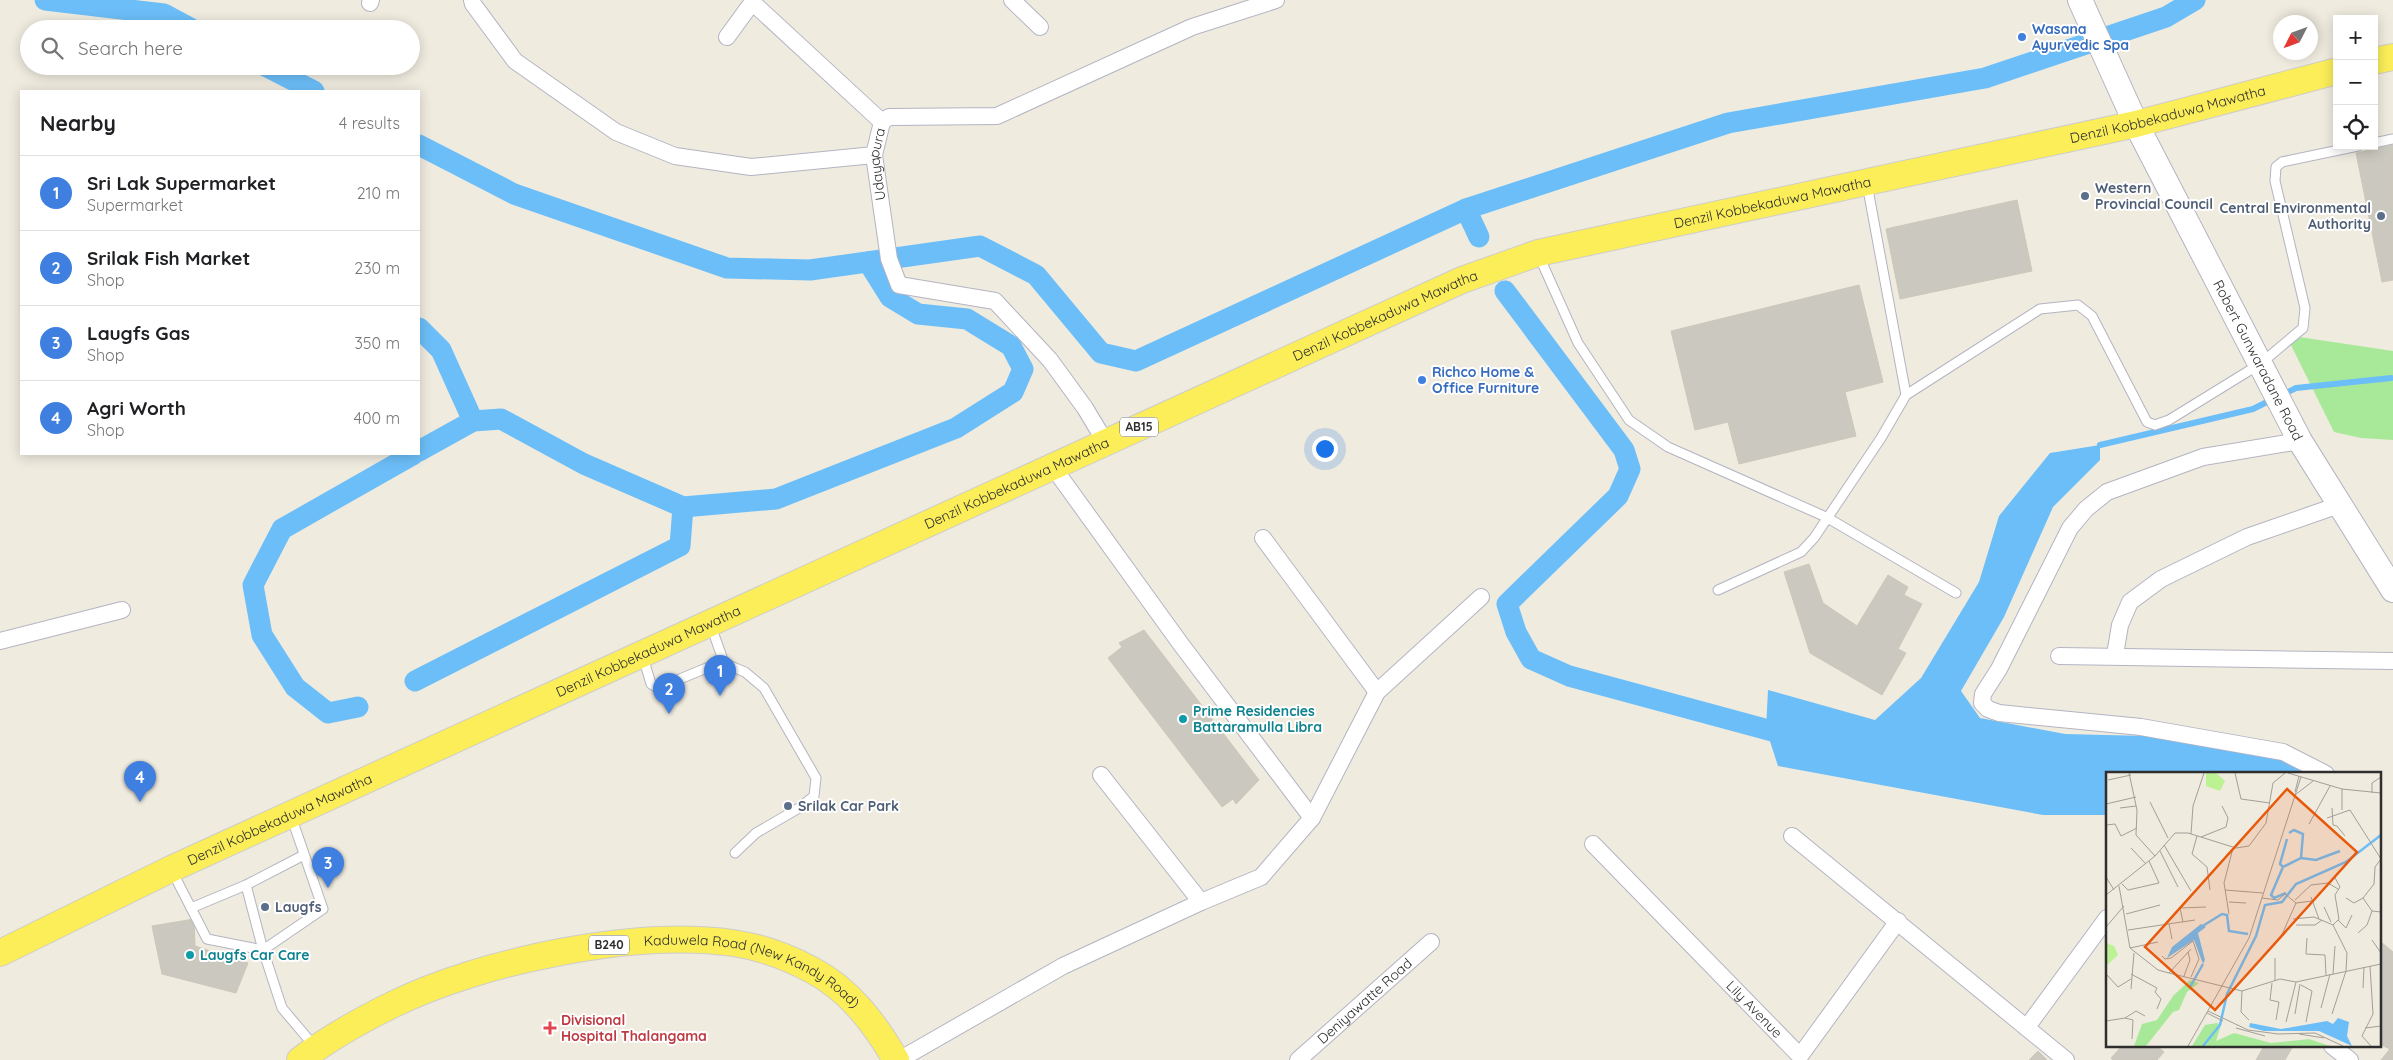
<!DOCTYPE html>
<html lang="en">
<head>
<meta charset="utf-8">
<style>
	:root { --surface:#fff; --page:#f2f2f2; --text:#202124; --muted:#757577; --line:#e0e0e0; --accent:#ea580c }
	body { margin:0; font-family:Quicksand,sans-serif; background:var(--page); color:var(--text) }
	.controls { position:absolute; right:15px; top:15px; display:grid; overflow:hidden; border-radius:0px; box-shadow:0 2px 12px #0003 }
	.controls button { width:45px; height:45px; display:grid; place-items:center; padding:0; border:0; border-bottom:1px solid var(--line); background:var(--surface); color:var(--text); font:25px sans-serif }
	.compass { position:absolute; left:2273px; top:15px; width:45px; height:45px; border-radius:50%; background:var(--surface); box-shadow:0 2px 12px #0003; rotate:228deg }
	.you { position:absolute; left:1324px; top:448px; width:18px; height:18px; margin:-12px; border:4px solid #fff; border-radius:50%; background:#1a73e8; box-shadow:0 0 0 8px #1a73e833 }
	.badge { display:grid; place-items:center; width:32px; height:32px; border-radius:50%; background:var(--accent); color:#fff; font-size:16px; font-weight:700 }
	.pin { position:absolute; translate:-50% -41px; filter:drop-shadow(0 1px 2px #0008) }
	.pin::after { content:''; position:absolute; top:26px; width:18px; height:15px; background:inherit; clip-path:polygon(0 0,100% 0,50% 100%) }
	.list { margin:0; padding:0; list-style:none }
	h2 { display:flex; justify-content:space-between; align-items:center; height:65px; margin:0; padding:0 20px; font-size:21px }
	h2 small { font-size:16px; font-weight:400; color:var(--muted) }
	.list li { display:grid; grid-template-columns:32px 1fr auto; gap:15px; align-items:center; box-sizing:border-box; height:75px; padding:0 20px; border-top:1px solid var(--line) }
	.list b { display:block; font-size:19px; white-space:nowrap }
	.list p { margin:0; font-size:16px; white-space:nowrap; color:var(--muted) }
	.list em { font-size:16px; font-style:normal; color:var(--muted) }
	.icon { flex:none; width:28px; height:28px; fill:none; stroke:currentColor; stroke-width:2; stroke-linecap:round; stroke-linejoin:round }
	.map { position:relative; flex:none; width:2393px; height:1060px; overflow:hidden }
	.search { position:absolute; background:var(--surface); box-shadow:0 2px 12px #0003; left:20px; top:20px; width:400px; height:55px; display:flex; align-items:center; gap:12px; box-sizing:border-box; padding:0 18px; border-radius:28px; color:var(--muted); font-size:19px }
	.panel { position:absolute; background:var(--surface); box-shadow:0 2px 12px #0003; left:20px; top:90px; width:400px; height:365px; border-radius:0px }
	.map>svg:first-child { display:block }
	.green { fill:#a8e999 }
	.water { fill:#6cbef8 }
	.lines { fill:none; stroke-linecap:round; stroke-linejoin:round }
	.stream { stroke:#6cbef8; stroke-width:6 }
	.canal { stroke:#6cbef8; stroke-width:21 }
	.building { fill:#cbc8bf; stroke:#ccc8b8 }
	.lane-casing { stroke:#b3b4c2; stroke-width:11 }
	.street-casing { stroke:#b3b4c2; stroke-width:18 }
	.secondary-casing { stroke:#b3b4c2; stroke-width:26 }
	.primary-casing { stroke:#cdcdcd; stroke-width:28 }
	.lane { stroke:#fff; stroke-width:9 }
	.street { stroke:#fff; stroke-width:16 }
	.secondary { stroke:#fff; stroke-width:24 }
	.primary { stroke:#fbee59; stroke-width:26 }
	.shop-dot { fill:#3f7fe0; stroke:#fff; stroke-width:2 }
	.service-dot { fill:#5c6f8a; stroke:#fff; stroke-width:2 }
	.culture-dot { fill:#0f9aa8; stroke:#fff; stroke-width:2 }
	.health-dot { fill:#e0444e; stroke:#fff; stroke-width:2 }
	.labels { text-anchor:middle; stroke-width:4; stroke-linejoin:round; paint-order:stroke }
	.shield { fill:#fff; stroke:#6d6d6d; stroke-width:1 }
	.shield-label { font-size:12px; font-weight:bold; fill:#2e2e2e }
	.shop-label { font-size:14px; font-weight:bold; fill:#366cbe; stroke:#fff; text-anchor:start }
	.street-label { font-size:14px; fill:#2e2e2e; stroke:#fff }
	.service-label { font-size:14px; font-weight:bold; fill:#4e5e75; stroke:#fff; text-anchor:start }
	.culture-label { font-size:14px; font-weight:bold; fill:#0d838f; stroke:#fff; text-anchor:start }
	.health-label { font-size:14px; font-weight:bold; fill:#be3a42; stroke:#fff; text-anchor:start }
	.inset-river { fill:none; stroke:#6cbef8; stroke-width:2.5 }
	.inset-road { fill:none; stroke:#a29f98; stroke-width:1 }
	.view { fill:#e8590c; fill-opacity:0.15; stroke:#e8590c; stroke-width:2.5 }
	.inset-edge { fill:none; stroke:#2e2e2e; stroke-width:2.5 }
</style>
</head>
<body>
<div class="map">
<svg width="2393" height="1060" viewBox="0 0 2393 1060">
	<rect width="100%" height="100%" fill="#f0ebdf"/>
	<polygon class="green" points="2286,335 2393,351 2393,440 2361,438 2334,432"/>
	<polygon class="water" points="2100,445 2100,460 2053,507 2004,617 1961,691 1980,718 2065,734 2229,738 2303,769 2306,774 2107,774 2107,815 2043,815 1778,766 1766,729 1768,690 1875,720 1921,678 1979,582 1999,516 2050,453"/>
	<g class="lines">
		<g class="stream">
			<polyline points="2282,395 2296,388 2391,378"/>
			<polyline points="2100,445 2253,409 2273,399"/>
		</g>
		<g class="canal">
			<polyline points="45,0 164,14 192,29"/>
			<polyline points="265,66 314,91"/>
			<polyline points="419,145 514,194 727,268 810,270 980,246 1036,275 1101,353 1136,361 1466,209 1728,123 1985,78 2166,17 2195,0"/>
			<polyline points="1466,209 1479,237"/>
			<polyline points="1505,291 1624,450 1630,469 1618,496 1507,604 1516,632 1531,659 1569,676 1794,737"/>
			<polyline points="419,328 441,350 473,421 501,419 584,464 683,507 776,499 956,428 1013,392 1023,369 1011,346 967,319 918,314 890,297 868,262"/>
			<polyline points="419,451 473,421"/>
			<polyline points="415,681 680,546 683,507"/>
			<polyline points="358,707 328,713 295,687 262,635 253,585 282,529 414,454"/>
		</g>
	</g>
	<g class="building">
		<polygon points="2393,145 2393,280 2382,282 2356,153"/>
		<polygon points="2017,200 2032,271 1900,299 1886,229"/>
		<polygon points="1859,285 1883,382 1845,392 1856,436 1739,464 1728,422 1695,430 1671,331"/>
		<polygon points="1809,564 1823,603 1857,626 1888,575 1908,587 1904,595 1922,604 1898,649 1906,653 1882,695 1810,653 1784,572"/>
		<polygon points="1144,630 1259,780 1236,804 1233,799 1222,807 1108,658 1122,647 1119,643"/>
		<polygon points="194,919 195,946 248,963 236,993 162,974 152,926"/>
		<polygon points="2381,942 2393,952 2393,1060 2381,1060 2390,1049 2379,1044"/>
		<polygon points="2122,1046 2157,1046 2164,1052 2157,1060 2113,1060 2111,1058"/>
		<polygon points="2264,1046 2293,1046 2285,1060 2256,1060"/>
		<polygon points="2038,1051 2047,1060 2029,1060"/>
	</g>
	<g class="lines">
		<defs>
			<g id="lane">
				<polyline points="2374,143 2393,139"/>
				<polyline points="1867,184 1906,395"/>
				<polyline points="1539,256 1578,343 1629,420 1668,447 1826,517 1956,593"/>
				<polyline points="1718,590 1801,552 1814,538 1881,438 1906,395 2040,309 2078,305 2092,316 2147,422 2155,425 2169,420 2260,364 2303,328 2305,308 2275,181 2276,167 2282,162 2358,146"/>
				<polyline points="643,657 651,684 658,688 721,662 722,657 711,626"/>
				<polyline points="721,662 745,672 764,688 816,778 814,796 799,808 756,833 735,853"/>
				<polyline points="172,871 207,939 263,950 323,909 291,816"/>
				<polyline points="246,885 263,950 282,1008 315,1047"/>
				<polyline points="191,908 246,885 304,855"/>
			</g>
			<g id="street">
				<polyline points="472,0 473,4 515,61 616,132 675,156 751,167 874,155"/>
				<polyline points="1012,0 1040,27"/>
				<polyline points="752,2 882,122"/>
				<polyline points="370,3 371,0"/>
				<polyline points="727,37 754,0"/>
				<polyline points="2300,441 2203,457 2107,492 2086,509 2070,528 1999,669 1983,694 1982,703 1988,709 1999,713 2141,727 2283,752 2326,774"/>
				<path id="s1" d="M 1106,443 L 1085,408 L 1050,360 L 995,301 L 899,285 L 889,259 L 874,155 L 882,122 L 889,117 L 997,116 L 1192,27 L 1276,0"/>
				<polyline points="1053,467 1180,643 1312,818"/>
				<polyline points="1263,538 1377,692"/>
				<polyline points="0,641 122,610"/>
				<polyline points="2115,655 2120,625 2130,602 2161,579 2247,537 2339,505"/>
				<polyline points="2059,656 2393,661"/>
				<polyline points="1101,775 1201,902"/>
				<polyline points="1792,836 2066,1060"/>
				<path id="s2" d="M 1593,844 L 1800,1056 L 1898,921"/>
				<polyline points="2027,1027 2107,918"/>
				<polyline points="2332,1046 2350,1060"/>
				<polyline points="899,1060 1063,966 1201,902 1261,877 1312,818 1377,692 1481,597"/>
				<path id="s3" d="M 1298,1060 L 1431,942"/>
			</g>
			<g id="secondary">
				<path id="s4" d="M 2080,0 L 2136,124 L 2300,441 L 2393,590"/>
			</g>
			<g id="primary">
				<polyline points="2374,61 2393,57"/>
				<path id="s5" d="M 0,953 L 171,869 L 1462,280 L 1538,253 L 2136,124 L 2337,71"/>
				<path id="s6" d="M 300,1060 C 329,1038 361,1020 394,1004 C 482,961 635,929 733,943 C 760,947 788,957 812,970 C 850,990 875,1024 896,1060"/>
			</g>
		</defs>
		<use href="#lane" class="lane-casing"/>
		<use href="#street" class="street-casing"/>
		<use href="#secondary" class="secondary-casing"/>
		<use href="#primary" class="primary-casing"/>
		<use href="#lane" class="lane"/>
		<use href="#street" class="street"/>
		<use href="#secondary" class="secondary"/>
		<use href="#primary" class="primary"/>
	</g>
	<g class="shop-dot">
		<circle cx="2022" cy="37" r="5"/>
		<circle cx="1422" cy="380" r="5"/>
	</g>
	<g class="service-dot">
		<circle cx="2085" cy="196" r="5"/>
		<circle cx="2381" cy="216" r="5"/>
		<circle cx="788" cy="806" r="5"/>
		<circle cx="265" cy="907" r="5"/>
	</g>
	<g class="culture-dot">
		<circle cx="1183" cy="719" r="5"/>
		<circle cx="190" cy="955" r="5"/>
	</g>
	<path class="health-dot" d="M547.5 1020.5h5v5h5v5h-5v5h-5v-5h-5v-5h5z"/>
	<g class="labels">
		<g class="shield">
			<rect x="1120" y="417.5" width="38" height="19" rx="4"/>
			<rect x="589" y="935.5" width="40" height="19" rx="4"/>
		</g>
		<g class="shield-label">
			<text x="1139" y="431">AB15</text>
			<text x="609" y="949">B240</text>
		</g>
		<g class="shop-label">
			<text x="2032" y="34">Wasana<tspan x="2032" dy="16">Ayurvedic Spa</tspan></text>
			<text x="1432" y="377">Richco Home &amp;<tspan x="1432" dy="16">Office Furniture</tspan></text>
		</g>
		<g class="street-label">
			<text dy="5" stroke="none"><textPath href="#s5" startOffset="2335">Denzil Kobbekaduwa Mawatha</textPath></text>
			<text dy="5" stroke="none"><textPath href="#s1" startOffset="402">Udayapura</textPath></text>
			<text dy="5" stroke="none"><textPath href="#s5" startOffset="1930">Denzil Kobbekaduwa Mawatha</textPath></text>
			<text dy="5" stroke="none"><textPath href="#s5" startOffset="1525">Denzil Kobbekaduwa Mawatha</textPath></text>
			<text dy="5" stroke="none"><textPath href="#s4" startOffset="402">Robert Gunwaradane Road</textPath></text>
			<text dy="5" stroke="none"><textPath href="#s5" startOffset="1120">Denzil Kobbekaduwa Mawatha</textPath></text>
			<text dy="5" stroke="none"><textPath href="#s5" startOffset="715">Denzil Kobbekaduwa Mawatha</textPath></text>
			<text dy="5" stroke="none"><textPath href="#s5" startOffset="310">Denzil Kobbekaduwa Mawatha</textPath></text>
			<text dy="5" stroke="none"><textPath href="#s6" startOffset="484">Kaduwela Road (New Kandy Road)</textPath></text>
			<text dy="5" stroke="none"><textPath href="#s3" startOffset="89">Deniyawatte Road</textPath></text>
			<text dy="5" stroke="none"><textPath href="#s2" startOffset="231">Lily Avenue</textPath></text>
		</g>
		<g class="service-label">
			<text x="2095" y="193">Western<tspan x="2095" dy="16">Provincial Council</tspan></text>
			<text x="2371" y="213" text-anchor="end">Central Environmental<tspan x="2371" dy="16">Authority</tspan></text>
			<text x="798" y="811">Srilak Car Park</text>
			<text x="275" y="912">Laugfs</text>
		</g>
		<g class="culture-label">
			<text x="1193" y="716">Prime Residencies<tspan x="1193" dy="16">Battaramulla Libra</tspan></text>
			<text x="200" y="960">Laugfs Car Care</text>
		</g>
		<g class="health-label">
			<text x="561" y="1025">Divisional<tspan x="561" dy="16">Hospital Thalangama</tspan></text>
		</g>
	</g>
	<g transform="translate(2106 772)">
		<rect width="275" height="275" fill="#f0ebdf"/>
		<path d="M 84,208 L 93,211 L 81,220 L 73,238 L 67,240 L 40,274 L 28,274 L 36,252 L 51,248 L 67,224 ZM 111,251 L 115,253 L 110,269 L 128,261 L 165,271 L 203,267 L 224,274 L 86,274 L 99,253 Z" fill="#a8e999"/>
		<path d="M 100,1 L 110,1 L 119,9 L 114,19 L 100,14 ZM 0,171 L 8,174 L 12,183 L 0,194 Z" fill="#bcf194"/>
		<path d="M 95,152 L 100,155 L 92,161 L 99,188 L 97,192 L 88,168 L 61,186 L 66,175 ZM 232,246 L 243,250 L 241,264 L 246,274 L 213,259 L 158,259 L 143,255 L 144,251 L 175,257 L 221,249 L 227,252 Z" fill="#6cbef8"/>
		<path class="inset-river" d="M 183,61 L 188,58 L 197,62 L 195,86M 177,95 L 174,92 L 181,67M 180,121 L 168,126 L 165,123 L 177,95 L 195,86 L 210,88 L 234,79M 95,155 L 116,142 L 121,143 L 123,159 L 142,162M 84,215 L 97,192M 97,274 L 114,253 L 121,222 L 150,164 L 159,133 L 176,130 L 190,112 L 240,90 L 275,63"/>
		<path class="inset-road" d="M 23,1 L 31,38 L 30,63 L 49,84M 129,1 L 135,27 L 164,31M 182,1 L 236,17 L 275,21M 2,8 L 25,3M 236,17 L 236,38M 189,20 L 193,4M 266,21 L 266,11 L 275,5M 189,23 L 207,9M 44,30 L 62,66M 0,32 L 30,25M 14,36 L 30,34M 226,36 L 227,53 L 231,54 L 239,64M 221,46 L 244,38 L 275,87M 203,52 L 224,14M 0,53 L 9,52 L 15,64 L 31,56M 85,62 L 87,34 L 98,1M 91,64 L 86,82 L 101,95 L 104,118M 95,65 L 120,55 L 122,46 L 116,34M 58,73 L 85,119M 25,76 L 39,91M 54,79 L 72,115M 275,87 L 269,95 L 268,112 L 257,126 L 266,139 L 275,140M 0,105 L 8,118M 16,112 L 22,118 L 53,111 L 43,89M 13,114 L 24,176 L 52,198 L 63,201 L 136,219 L 174,207 L 190,210 L 275,192M 119,118 L 157,121M 0,123 L 49,84 L 69,61 L 82,61 L 130,76 L 143,74 L 160,51 L 167,11 L 179,1M 205,125 L 213,147M 156,126 L 172,128 L 179,122 L 190,131 L 174,167M 240,126 L 248,131 L 257,126M 189,128 L 205,113 L 222,111 L 232,117M 123,130 L 140,131M 190,131 L 206,129M 218,135 L 225,150M 20,142 L 54,133M 123,142 L 118,111 L 127,76M 187,147 L 208,145 L 227,153 L 233,147 L 229,123 L 234,115 L 228,104M 232,148 L 240,156 L 246,143M 77,150 L 74,136 L 100,135M 63,152 L 66,167M 190,153 L 209,153 L 216,148M 0,155 L 18,134M 22,158 L 89,148M 252,161 L 261,153 L 266,139M 201,166 L 200,182 L 219,183 L 220,203M 266,168 L 275,181M 24,176 L 52,170M 56,184 L 59,187 L 65,186 L 87,169 L 93,187 L 85,205M 264,194 L 267,242 L 256,264 L 265,274M 63,201 L 85,177M 25,202 L 51,216 L 49,220 L 55,227 L 51,237M 227,202 L 229,174M 1,203 L 12,215 L 25,207M 78,204 L 84,188 L 82,180M 169,209 L 169,186M 166,211 L 164,228 L 173,230 L 170,248M 195,213 L 206,219 L 200,250M 257,216 L 258,195M 25,217 L 28,181M 136,219 L 135,240 L 143,248M 215,236 L 224,202M 102,239 L 142,258 L 172,262 L 209,261 L 237,274M 101,241 L 117,249M 189,242 L 194,212M 226,242 L 240,199 L 241,181 L 227,153M 19,246 L 27,248 L 26,267M 0,249 L 19,246 L 30,239 L 39,244M 180,250 L 190,210M 130,256 L 159,264M 259,256 L 275,254M 193,262 L 218,266M 82,274 L 143,166 L 195,5"/>
		<path class="view" d="M 181,17 L 251,80 L 109,238 L 39,175 Z"/>
		<rect width="275" height="275" class="inset-edge"/>
	</g>
</svg>
<div class="controls">
<button>+</button>
<button>−</button>
<button><svg class="icon" aria-label="locate" viewBox="0 0 24 24"><circle cx="12" cy="12" r="6"/><path d="M12 2v4M12 18v4M2 12h4M18 12h4"/></svg></button>
</div>
<svg class="compass" viewBox="-18 -18 36 36"><path d="M0-13l5 13h-10z" fill="#e53935"/><path d="M0 13l5-13h-10z" fill="#757577"/></svg>
<div class="you"></div>
<div class="pin badge" style="left:720px;top:696px;background:#3f7fe0">1</div>
<div class="pin badge" style="left:669px;top:714px;background:#3f7fe0">2</div>
<div class="pin badge" style="left:328px;top:888px;background:#3f7fe0">3</div>
<div class="pin badge" style="left:140px;top:802px;background:#3f7fe0">4</div>
<div class="search"><svg class="icon" aria-label="search" viewBox="0 0 24 24"><circle cx="10" cy="10" r="6"/><path d="M15 15l6 6"/></svg>Search here</div>
<section class="panel">
<h2>Nearby<small>4 results</small></h2>
<ul class="list">
<li><span class="badge" style="background:#3f7fe0">1</span><div><b>Sri Lak Supermarket</b><p>Supermarket</p></div><em>210 m</em></li>
<li><span class="badge" style="background:#3f7fe0">2</span><div><b>Srilak Fish Market</b><p>Shop</p></div><em>230 m</em></li>
<li><span class="badge" style="background:#3f7fe0">3</span><div><b>Laugfs Gas</b><p>Shop</p></div><em>350 m</em></li>
<li><span class="badge" style="background:#3f7fe0">4</span><div><b>Agri Worth</b><p>Shop</p></div><em>400 m</em></li>
</ul>
</section>
</div>
</body>
</html>
